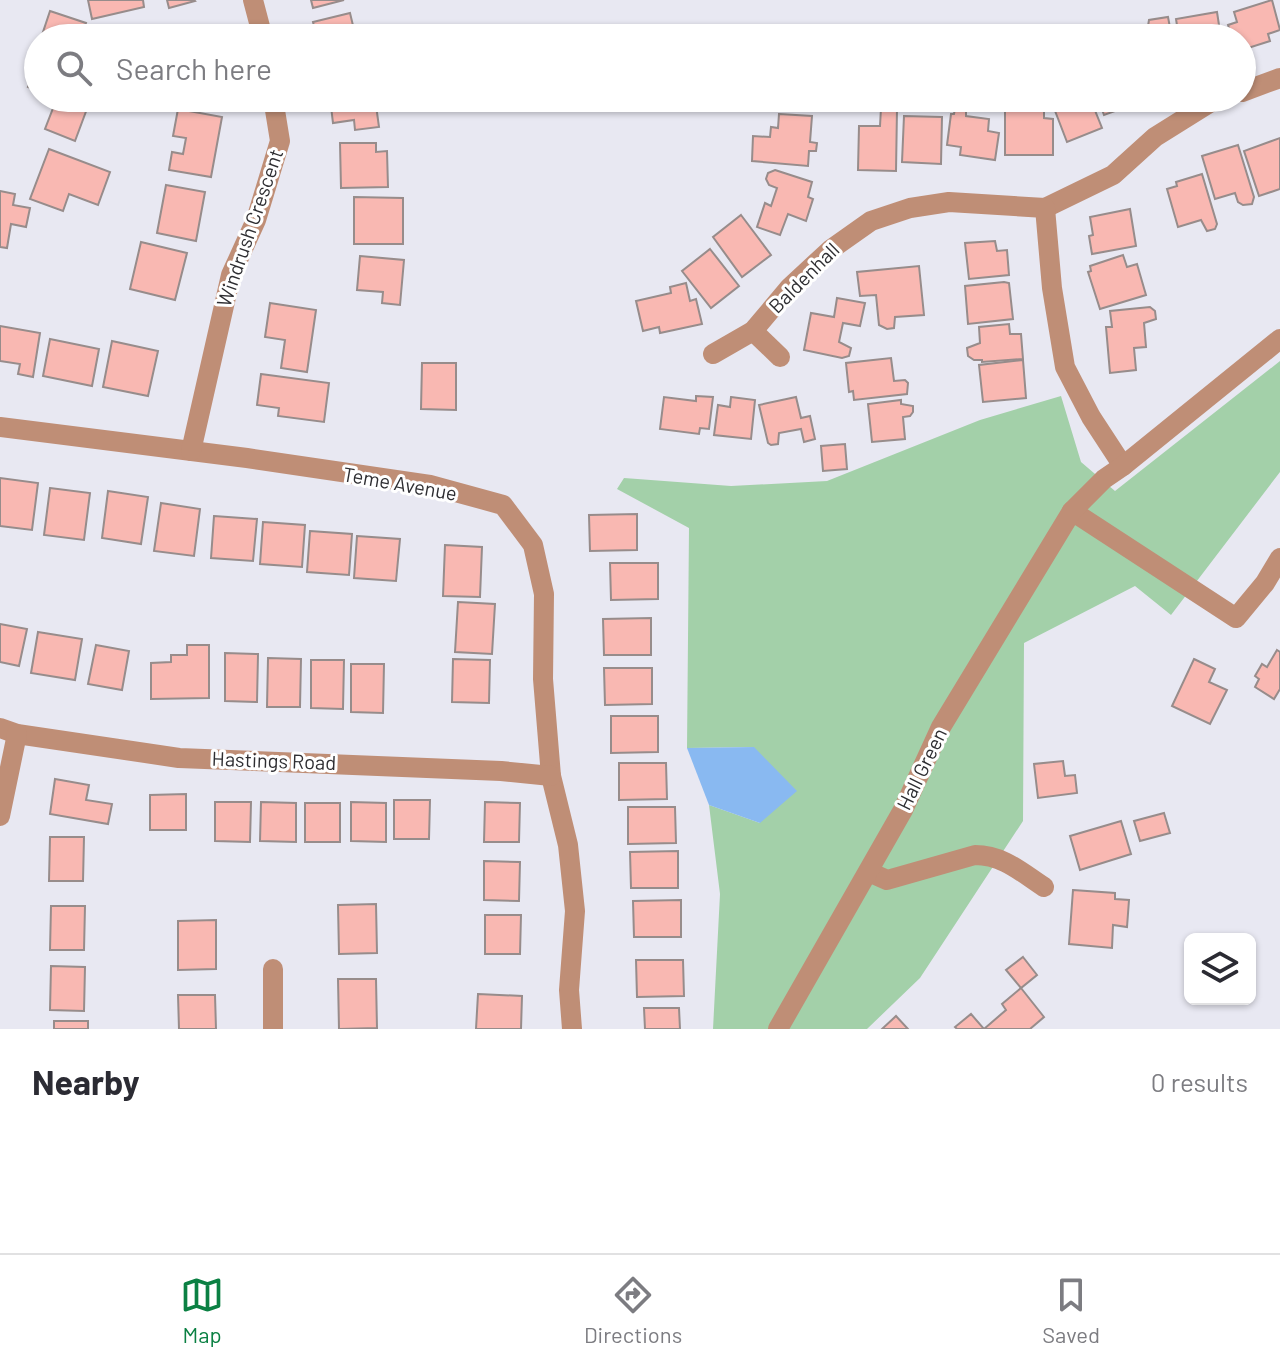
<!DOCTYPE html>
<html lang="en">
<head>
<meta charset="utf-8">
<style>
	:root { --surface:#fff; --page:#f7f7f7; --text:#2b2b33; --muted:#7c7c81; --line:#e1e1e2; --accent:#0b8043 }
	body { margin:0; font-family:Barlow,sans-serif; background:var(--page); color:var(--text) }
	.controls { position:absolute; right:24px; bottom:24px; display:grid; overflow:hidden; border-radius:12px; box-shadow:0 2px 6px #0004 }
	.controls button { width:72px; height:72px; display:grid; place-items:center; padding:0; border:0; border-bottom:2px solid var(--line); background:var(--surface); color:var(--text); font:40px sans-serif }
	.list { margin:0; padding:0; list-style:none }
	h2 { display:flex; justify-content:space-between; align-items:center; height:104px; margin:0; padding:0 32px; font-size:34px }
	h2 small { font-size:26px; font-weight:400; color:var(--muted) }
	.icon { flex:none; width:44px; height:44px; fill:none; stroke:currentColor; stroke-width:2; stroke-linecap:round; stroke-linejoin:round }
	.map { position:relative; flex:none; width:1280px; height:1029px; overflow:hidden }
	.search { position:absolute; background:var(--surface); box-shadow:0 2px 6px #0004; left:24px; right:24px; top:24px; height:88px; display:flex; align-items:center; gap:20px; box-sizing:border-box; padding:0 28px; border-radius:44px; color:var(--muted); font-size:30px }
	.sheet { height:224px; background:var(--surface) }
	nav { display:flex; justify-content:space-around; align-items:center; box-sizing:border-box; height:112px; border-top:2px solid var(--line); background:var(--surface); font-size:22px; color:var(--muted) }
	nav a { display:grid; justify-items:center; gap:4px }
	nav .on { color:var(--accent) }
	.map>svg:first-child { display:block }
	.green { fill:#a3d0a9 }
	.water { fill:#89b9f1 }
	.building { fill:#f9b8b2; stroke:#978c8b; stroke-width:2 }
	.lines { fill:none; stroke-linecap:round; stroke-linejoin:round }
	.minor { stroke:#bf8e76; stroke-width:20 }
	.labels { text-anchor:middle; stroke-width:6; stroke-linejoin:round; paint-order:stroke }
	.street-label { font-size:20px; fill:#2e2e32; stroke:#fff }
</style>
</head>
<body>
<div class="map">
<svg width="1280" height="1029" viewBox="0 0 1280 1029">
	<rect width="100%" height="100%" fill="#e8e8f2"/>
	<polygon class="green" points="1280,361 1280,472 1171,615 1135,586 1024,643 1023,821 920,978 867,1029 713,1029 720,894 709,805 760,823 754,747 687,748 689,528 617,489 624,478 731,486 827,481 980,420 1061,396 1081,462 1115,491"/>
	<polygon class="water" points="754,747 797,791 760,823 709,805 687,748"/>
	<g class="building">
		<polygon points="88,0 143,0 144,7 92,19"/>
		<polygon points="167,0 194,0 195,1 169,8"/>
		<polygon points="311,0 344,0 313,8"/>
		<polygon points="1272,0 1280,30 1268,34 1270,41 1242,50 1242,38 1232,38 1228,25 1237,22 1234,12"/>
		<polygon points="50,11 86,23 81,38 41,38"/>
		<polygon points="1217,12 1221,38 1179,38 1176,19"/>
		<polygon points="350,13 356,38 317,38 313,22"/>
		<polygon points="1168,17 1172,38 1146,38 1149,20"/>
		<polygon points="36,67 38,68 38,91 28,87"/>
		<polygon points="57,98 91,98 75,141 45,129"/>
		<polygon points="330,98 375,98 379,127 355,130 354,120 333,123"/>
		<polygon points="1053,98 1090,98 1102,128 1067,142 1052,103 1054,102"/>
		<polygon points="1098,98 1138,98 1140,102 1104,115"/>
		<polygon points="959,105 966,105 966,116 989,119 988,131 999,133 995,160 960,155 961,147 947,145 951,114 954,114 955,108"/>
		<polygon points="1030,106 1044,106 1044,118 1053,119 1053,155 1005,155 1005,109 1030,109"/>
		<polygon points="881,108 897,109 896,171 858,170 859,126 880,126"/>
		<polygon points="178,109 222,117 211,177 169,170 172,152 183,154 186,138 173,136"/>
		<polygon points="779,114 812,116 810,142 817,143 816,151 809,151 808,166 752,161 753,136 770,137 771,127 778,128"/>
		<polygon points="904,116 942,117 941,164 902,162"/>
		<polygon points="1280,138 1280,189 1259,196 1244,151"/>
		<polygon points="340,143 376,143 376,152 387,151 388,187 341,188"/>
		<polygon points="1238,145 1254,197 1252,204 1243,205 1238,202 1235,193 1215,199 1202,156"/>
		<polygon points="49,149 110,172 98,205 69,194 63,211 30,199"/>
		<polygon points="775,170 812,182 808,197 813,199 806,221 788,214 780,235 757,227 765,203 771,206 777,188 769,185 766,179 768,173"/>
		<polygon points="1202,174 1217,224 1215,229 1207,231 1201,220 1178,227 1167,189 1177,186 1176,182"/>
		<polygon points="166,185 205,192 196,241 157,233"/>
		<polygon points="0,191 15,194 13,205 30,208 26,227 11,224 7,248 0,247"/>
		<polygon points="354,197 403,198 403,244 354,244"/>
		<polygon points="1130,209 1136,246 1092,254 1089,236 1093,235 1090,217"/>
		<polygon points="741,215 771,255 742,277 713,237"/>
		<polygon points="995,241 997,251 1007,250 1009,275 969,279 965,243"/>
		<polygon points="141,242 187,253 175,300 130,289"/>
		<polygon points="710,249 739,286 711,308 682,271"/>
		<polygon points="1123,255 1127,267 1137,264 1146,295 1100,309 1088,272 1091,271 1090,266"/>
		<polygon points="360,256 404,260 400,305 382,303 383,292 357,290"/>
		<polygon points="919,266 924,315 895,317 894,328 887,329 879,325 876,295 860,296 857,272"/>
		<polygon points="1004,282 1009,283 1013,319 968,324 965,286"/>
		<polygon points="686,283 690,301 696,299 702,324 660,333 659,327 643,331 636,301 671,293 670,287"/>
		<polygon points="837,298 865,303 860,326 843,323 839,342 851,348 849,356 842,358 804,350 811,313 834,317"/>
		<polygon points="270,303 316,310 307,372 281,368 285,340 265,337"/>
		<polygon points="1150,307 1155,311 1156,319 1144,323 1146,347 1134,348 1136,370 1110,373 1106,327 1112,327 1110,311"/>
		<polygon points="1009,324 1010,334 1021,334 1023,359 982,362 982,360 974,360 968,356 967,348 980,343 979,327"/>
		<polygon points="0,326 40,333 33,377 18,374 20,364 0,361"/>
		<polygon points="50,339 99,349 92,386 43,376"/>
		<polygon points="112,341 158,351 148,396 103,387"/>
		<polygon points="891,358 894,381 905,380 908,383 907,394 854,400 853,391 849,392 846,363"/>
		<polygon points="1023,360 1026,398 983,402 979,365"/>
		<polygon points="422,363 456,363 456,410 421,409"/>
		<polygon points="261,374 329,383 324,422 278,416 279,408 257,405"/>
		<polygon points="696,396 713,397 709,429 700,428 699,434 660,429 664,397 696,401"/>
		<polygon points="731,397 755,400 751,439 714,435 718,405 730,407"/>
		<polygon points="796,397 801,418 810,416 815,439 804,442 801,429 779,433 778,444 771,445 768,443 759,405"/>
		<polygon points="901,400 901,404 913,406 913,412 910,416 903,417 905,439 872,442 868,404"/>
		<polygon points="845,444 847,469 823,471 821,446"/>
		<polygon points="0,478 38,483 32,530 0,526"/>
		<polygon points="50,488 90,493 84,540 44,535"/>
		<polygon points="108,491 148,497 141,544 102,538"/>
		<polygon points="161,503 200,509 194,556 154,551"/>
		<polygon points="637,514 637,550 590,551 589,515"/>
		<polygon points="214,516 257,519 253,561 211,558"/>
		<polygon points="263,522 305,525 302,567 260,564"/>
		<polygon points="310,531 352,534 349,575 307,572"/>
		<polygon points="357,536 400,539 396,581 354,578"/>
		<polygon points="445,545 482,547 480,597 443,596"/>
		<polygon points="610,563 658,563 658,599 611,600"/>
		<polygon points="458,602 495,604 492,654 455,652"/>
		<polygon points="651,618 651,655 604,655 603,619"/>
		<polygon points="0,624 27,629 19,666 0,662"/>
		<polygon points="38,632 82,639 75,680 31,673"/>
		<polygon points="96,645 129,651 122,690 88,684"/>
		<polygon points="187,645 209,645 209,698 151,699 151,663 171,662 171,655 187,655"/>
		<polygon points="1277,650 1280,652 1280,689 1274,699 1255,687 1259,679 1255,676 1262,664 1267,667"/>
		<polygon points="225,653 258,654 257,702 225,701"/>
		<polygon points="268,658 301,659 300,707 267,707"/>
		<polygon points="453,659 490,660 489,703 452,702"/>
		<polygon points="1194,659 1215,669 1209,682 1227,690 1210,724 1172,706"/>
		<polygon points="311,660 344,660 343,709 311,708"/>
		<polygon points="351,664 384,664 383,713 351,712"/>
		<polygon points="604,668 652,668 652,704 605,705"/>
		<polygon points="611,716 658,716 658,752 611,753"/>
		<polygon points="1063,761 1065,776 1075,775 1077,793 1038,798 1034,764"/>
		<polygon points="619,763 666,763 667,799 619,800"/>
		<polygon points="55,779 89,785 86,800 112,804 108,824 50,814"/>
		<polygon points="186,794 186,830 150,830 150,795"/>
		<polygon points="394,800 430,800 429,839 394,839"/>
		<polygon points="215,802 251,802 250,842 215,841"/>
		<polygon points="261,802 296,803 296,842 260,841"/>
		<polygon points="351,802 386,803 386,842 351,841"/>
		<polygon points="485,802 520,803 519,842 484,842"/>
		<rect x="305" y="803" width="35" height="39"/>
		<polygon points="628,807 675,807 676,843 628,844"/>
		<polygon points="1164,813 1170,833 1140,841 1134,821"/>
		<polygon points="1121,821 1131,854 1080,870 1070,836"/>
		<polygon points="50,837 84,837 83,881 49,881"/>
		<polygon points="678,851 678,888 631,888 630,852"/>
		<polygon points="484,861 520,862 519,901 484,900"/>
		<polygon points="1073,890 1115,893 1115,899 1129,900 1127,927 1113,925 1112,948 1069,944"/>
		<polygon points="681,900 681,937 634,937 633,901"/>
		<polygon points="376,904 377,953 339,954 338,905"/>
		<polygon points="51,906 85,906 84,950 50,950"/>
		<polygon points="485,915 521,915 520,954 485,954"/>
		<polygon points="216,920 216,969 178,970 178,921"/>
		<polygon points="1023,957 1037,975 1021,988 1006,970"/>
		<polygon points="636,960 683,960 684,996 637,997"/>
		<polygon points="51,966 85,967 84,1011 50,1010"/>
		<polygon points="338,979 376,979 377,1028 339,1029"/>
		<polygon points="1021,988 1044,1017 1030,1029 984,1029 1006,1010 1002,1004"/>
		<polygon points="478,994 522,996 521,1029 476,1029"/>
		<polygon points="178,995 215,995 216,1029 179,1029"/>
		<polygon points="644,1008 679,1008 680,1029 645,1029"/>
		<polygon points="971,1014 984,1029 957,1029 955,1027"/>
		<polygon points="896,1016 908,1029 882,1029"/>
		<rect x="54" y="1021" width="34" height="8"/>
	</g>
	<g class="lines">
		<g class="minor">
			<polyline points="253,0 263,38"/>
			<polyline points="1242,92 1280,78"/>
			<polyline points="1045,208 1113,175 1155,137 1211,102 1223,98"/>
			<polyline points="753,331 780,357"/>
			<polyline points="713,354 753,331 790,287 830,250 871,221 910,208 949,202 1045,208 1052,288 1065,367 1091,417 1123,466"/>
			<polyline points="0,427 247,458 430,485 503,505 533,545 544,594 543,679 551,776 568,845 575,911 569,990 572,1029"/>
			<polyline points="191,451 231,275 256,220 280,141 273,98"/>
			<polyline points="1072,511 1236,618 1265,583 1280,558"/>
			<polyline points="0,728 17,734 179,758 501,771 551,776"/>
			<polyline points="0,816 17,734"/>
			<path d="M 869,872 L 887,880 L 975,855 C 1003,855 1021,872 1044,887"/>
			<polyline points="273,1029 273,969"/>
			<polyline points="778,1029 903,810 941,727 1072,511 1104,479 1123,466 1280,339"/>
		</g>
	</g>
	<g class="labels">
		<g class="street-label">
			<text transform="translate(250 228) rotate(-71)" y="7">Windrush Crescent</text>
			<text transform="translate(804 278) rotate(-45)" y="7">Baldenhall</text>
			<text transform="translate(400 484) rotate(10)" y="7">Teme Avenue</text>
			<text transform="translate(274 761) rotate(2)" y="7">Hastings Road</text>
			<text transform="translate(922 769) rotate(-64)" y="7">Hall Green</text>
		</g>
	</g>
</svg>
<div class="controls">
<button><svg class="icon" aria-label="layers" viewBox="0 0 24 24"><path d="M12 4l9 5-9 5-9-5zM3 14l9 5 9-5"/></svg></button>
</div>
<div class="search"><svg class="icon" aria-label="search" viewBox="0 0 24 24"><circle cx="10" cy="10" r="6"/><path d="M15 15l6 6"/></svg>Search here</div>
</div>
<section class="sheet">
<h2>Nearby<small>0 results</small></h2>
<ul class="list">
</ul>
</section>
<nav>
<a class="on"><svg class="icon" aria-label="map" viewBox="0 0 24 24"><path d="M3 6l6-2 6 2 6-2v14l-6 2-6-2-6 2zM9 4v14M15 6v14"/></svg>Map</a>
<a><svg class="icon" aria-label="directions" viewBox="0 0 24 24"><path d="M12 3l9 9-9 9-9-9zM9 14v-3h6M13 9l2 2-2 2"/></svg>Directions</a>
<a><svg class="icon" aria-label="saved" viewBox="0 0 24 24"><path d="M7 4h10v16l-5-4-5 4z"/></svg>Saved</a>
</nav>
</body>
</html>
